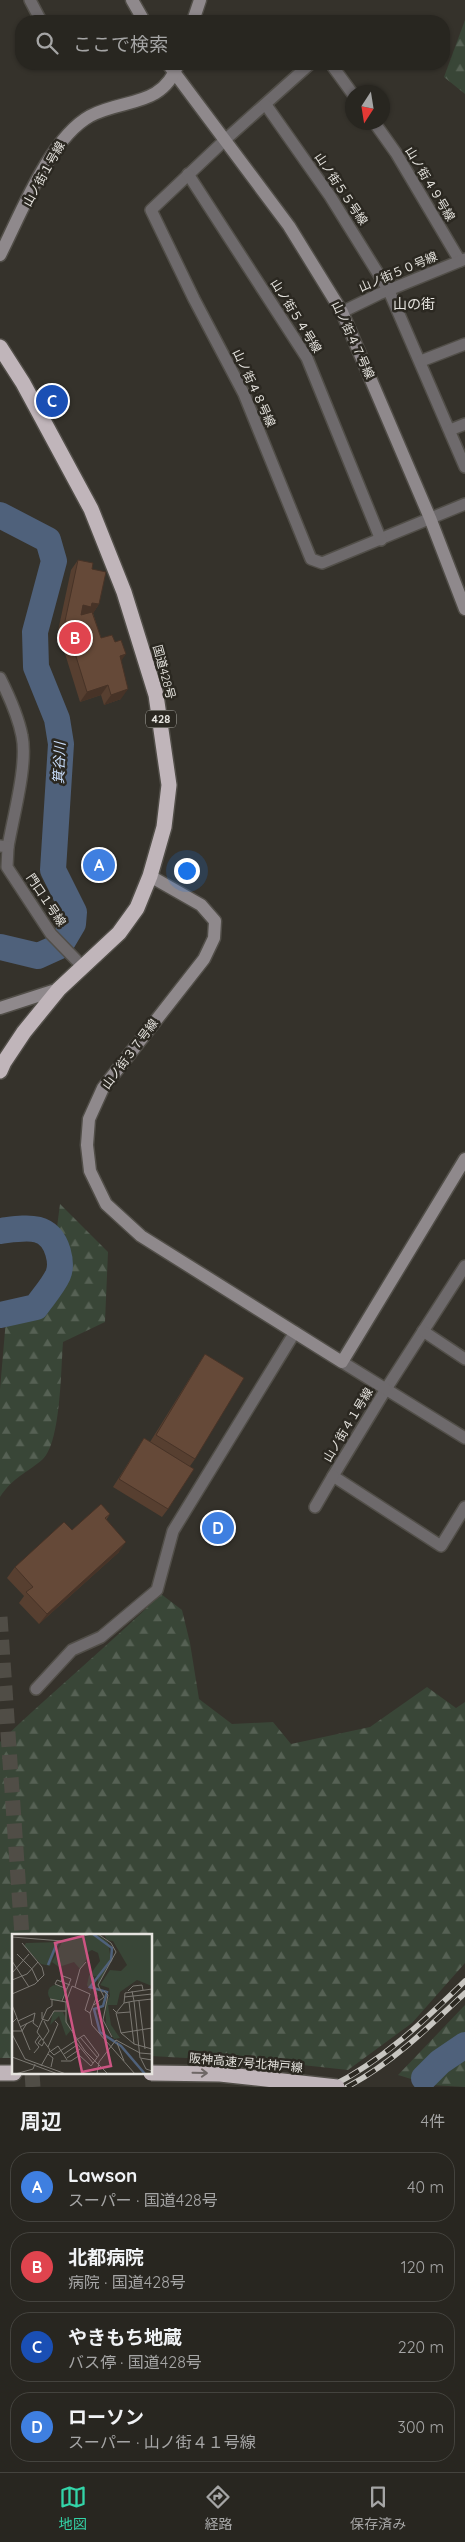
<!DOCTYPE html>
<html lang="ja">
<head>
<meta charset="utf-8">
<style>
	:root { --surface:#282620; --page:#302e29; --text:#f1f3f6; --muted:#a5a5a5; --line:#44433e; --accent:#33d4a8 }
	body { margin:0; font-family:Quicksand,"Noto Sans JP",sans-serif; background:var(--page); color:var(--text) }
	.compass { position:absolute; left:345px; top:85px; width:45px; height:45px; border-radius:50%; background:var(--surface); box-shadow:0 1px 4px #0004; rotate:192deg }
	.you { position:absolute; left:186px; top:870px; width:18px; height:18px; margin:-12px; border:4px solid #fff; border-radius:50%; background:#1a73e8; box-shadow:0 0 0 8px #1a73e833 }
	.badge { display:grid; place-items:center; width:32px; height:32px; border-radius:50%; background:var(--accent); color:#fff; font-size:16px; font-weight:700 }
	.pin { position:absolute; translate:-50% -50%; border:2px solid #fff; box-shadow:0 1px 5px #0006 }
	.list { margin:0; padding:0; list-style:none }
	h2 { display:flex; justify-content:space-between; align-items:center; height:65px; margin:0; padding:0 20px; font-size:21px }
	h2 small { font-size:16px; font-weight:400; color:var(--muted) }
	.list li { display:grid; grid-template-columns:32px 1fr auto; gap:15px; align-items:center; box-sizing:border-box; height:70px; margin:0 10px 10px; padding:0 10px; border:1px solid var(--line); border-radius:20px }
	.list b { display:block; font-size:19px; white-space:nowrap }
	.list p { margin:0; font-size:16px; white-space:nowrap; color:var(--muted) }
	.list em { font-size:16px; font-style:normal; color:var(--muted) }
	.icon { flex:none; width:28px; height:28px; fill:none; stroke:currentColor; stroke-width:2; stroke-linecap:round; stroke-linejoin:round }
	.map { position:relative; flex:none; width:465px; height:2087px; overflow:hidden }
	.search { position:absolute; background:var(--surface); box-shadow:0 1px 4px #0004; left:15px; right:15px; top:15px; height:55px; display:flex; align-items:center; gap:12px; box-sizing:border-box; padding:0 18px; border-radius:20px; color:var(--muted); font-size:19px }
	.sheet { height:385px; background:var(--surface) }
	nav { display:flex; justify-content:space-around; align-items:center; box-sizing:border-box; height:70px; border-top:1px solid var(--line); background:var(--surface); font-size:14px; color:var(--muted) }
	nav a { display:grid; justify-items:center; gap:2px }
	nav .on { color:var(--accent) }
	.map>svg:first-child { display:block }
	.forest { fill:url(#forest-firs) }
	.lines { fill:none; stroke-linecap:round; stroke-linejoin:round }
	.river { stroke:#4f617b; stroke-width:26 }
	.highway-tunnel { stroke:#504d46; stroke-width:15; stroke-dasharray:15 8; stroke-linecap:butt }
	.street-casing { stroke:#514e48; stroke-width:14 }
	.secondary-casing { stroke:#514e48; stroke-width:15 }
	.highway-casing { stroke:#514e48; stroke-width:18 }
	.street { stroke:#6e6a6c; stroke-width:11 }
	.secondary { stroke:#8f898c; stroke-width:12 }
	.highway { stroke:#c0b5ba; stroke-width:15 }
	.rail-casing { stroke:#c8c6c1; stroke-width:5.5 }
	.rail { stroke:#2b2821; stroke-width:4; stroke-dasharray:11; stroke-linecap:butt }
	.highway-bridge-casing { stroke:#514e48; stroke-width:18; stroke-linecap:butt }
	.highway-bridge { stroke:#c0b5ba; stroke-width:15 }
	.wall { fill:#573f30 }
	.shaded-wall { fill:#473327 }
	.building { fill:#654938; stroke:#473327 }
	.oneway { stroke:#6e6766 }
	.labels { text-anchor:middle; stroke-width:5; stroke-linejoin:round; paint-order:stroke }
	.shield { fill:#2b2821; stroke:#aeaca6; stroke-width:1 }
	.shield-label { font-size:11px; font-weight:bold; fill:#e6e4df }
	.street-label { font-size:12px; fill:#e6e4df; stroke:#2b2821 }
	.neighbourhood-label { font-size:14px; fill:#e6e4df; stroke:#2b2821 }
	.water-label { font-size:14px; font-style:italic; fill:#cadffd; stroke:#2b2821 }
	.inset-river { fill:none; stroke:#4f617b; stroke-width:2.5 }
	.inset-road { fill:none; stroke:#7c7973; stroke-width:1 }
	.view { fill:#cd5583; fill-opacity:0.15; stroke:#cd5583; stroke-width:2.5 }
	.inset-edge { fill:none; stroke:#e6e4df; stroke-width:2.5 }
</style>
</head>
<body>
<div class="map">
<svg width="465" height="2087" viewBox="0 0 465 2087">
	<defs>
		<pattern id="forest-firs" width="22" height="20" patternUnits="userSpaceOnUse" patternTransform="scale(1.25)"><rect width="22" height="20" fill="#394637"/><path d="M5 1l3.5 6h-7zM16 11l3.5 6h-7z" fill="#566154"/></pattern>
	</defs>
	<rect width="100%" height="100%" fill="#35322b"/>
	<g class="forest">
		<polygon points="465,20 465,94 444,77"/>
		<path d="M 60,1204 L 108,1252 L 105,1322 L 63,1342 C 61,1367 61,1442 43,1459 C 26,1474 14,1476 0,1497 L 0,1389 L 7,1308 L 47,1304 Z"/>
		<path d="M 161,1594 L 182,1610 L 190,1643 L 199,1699 L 232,1724 L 273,1722 L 291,1744 L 370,1727 L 427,1687 L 456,1708 L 465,1702 L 465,1963 L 412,2023 L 348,2070 L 293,2064 L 151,2056 L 151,1936 L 14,1936 L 14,2058 L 0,2058 L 0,1742 C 53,1691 109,1645 161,1594 Z"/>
		<polygon points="465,2005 465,2087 431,2085 398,2075"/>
	</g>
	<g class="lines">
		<g class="river">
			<polyline points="0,515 48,540 54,561 35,632 36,667 57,719 61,744 53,870 74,912 73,924 60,946 38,956 0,947"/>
			<path d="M 0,1231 C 25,1228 49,1222 58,1252 C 60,1259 61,1268 58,1275 C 53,1286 43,1297 36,1307 L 0,1315"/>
			<polyline points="424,2078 440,2062 465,2045"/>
		</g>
		<g class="highway-tunnel">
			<polyline points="0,1617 22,1936"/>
			<polyline points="32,2073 33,2087"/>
		</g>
		<defs>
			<g id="street">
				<polyline points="30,0 41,21"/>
				<polyline points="310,64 226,139 151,210 194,299 244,394 311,559 322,563 465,504"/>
				<polyline points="331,64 352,93"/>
				<polyline points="266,105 330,196 389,291 465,467"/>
				<polyline points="374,122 396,153 460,261"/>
				<polyline points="188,174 307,358 381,540"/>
				<polyline points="342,312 379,294 465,259"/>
				<polyline points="421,361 465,344"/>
				<polyline points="450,430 465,424"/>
				<path d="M 0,678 C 9,696 18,715 22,736 C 28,764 13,817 8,847"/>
				<polyline points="0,846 8,847 7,867 51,934 83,967"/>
				<polyline points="465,1266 386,1389 333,1476 441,1546 465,1507"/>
				<polyline points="423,1331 465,1359"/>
				<polyline points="342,1362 465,1438"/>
				<polyline points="315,1507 333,1476"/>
				<polyline points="36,1689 72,1650 101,1637 157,1590 173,1531 295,1332"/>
			</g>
			<g id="secondary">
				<polyline points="132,0 144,21"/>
				<polyline points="193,21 200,0"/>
				<polyline points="168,64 289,226 342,312 430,518 465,609"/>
				<path d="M 0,255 C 21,214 49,139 90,116 C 124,98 162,108 178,64"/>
				<polyline points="150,876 201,905 215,921 214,938 204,959 103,1088 89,1119 87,1145 90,1171 106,1204 141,1236 342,1362 465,1159"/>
				<polyline points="0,1008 59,989"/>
			</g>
			<g id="highway">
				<polyline points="0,347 23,383 91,509 124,592 156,695 169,785 164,827 150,876 137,908 119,933 59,989 24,1032 4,1062 0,1071"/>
				<polyline points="0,2073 14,2073"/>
			</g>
		</defs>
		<use href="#street" class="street-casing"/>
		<use href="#secondary" class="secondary-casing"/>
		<use href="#highway" class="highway-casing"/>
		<use href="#street" class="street"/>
		<use href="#secondary" class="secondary"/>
		<use href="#highway" class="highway"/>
		<defs>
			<g id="rail">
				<path d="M 330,2087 C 382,2061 423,2022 465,1981"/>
				<path d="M 347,2087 C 392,2063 428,2028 465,1993"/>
			</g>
		</defs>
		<use href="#rail" class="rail-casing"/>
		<use href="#rail" class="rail"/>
		<defs>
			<polyline id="highway-bridge" points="151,2073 220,2074 337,2087"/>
		</defs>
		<use href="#highway-bridge" class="highway-bridge-casing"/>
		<use href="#highway-bridge" class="highway-bridge"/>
	</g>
	<g class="wall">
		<polygon points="78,560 92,569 99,604 93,613 101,638 121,660 121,699 104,705 101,695 80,702 58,631 71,570"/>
		<polygon points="205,1354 195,1459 190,1466 168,1509 162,1517 113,1487 144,1438 150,1442 198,1365"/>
		<polygon points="110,1514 106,1520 119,1552 39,1624 19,1603 24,1596 7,1578 15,1567 72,1530"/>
	</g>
	<g class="shaded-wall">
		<polygon points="92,603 99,604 92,615 84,618 76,616 83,605"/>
		<polygon points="126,654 119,664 120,656"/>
		<polygon points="108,685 101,695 80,702 87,692"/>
		<polygon points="128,689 121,699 104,705 111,695"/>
		<polygon points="126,1542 119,1552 39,1624 47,1614"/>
	</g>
	<g class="building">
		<polygon points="78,560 93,563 92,569 106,572 99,604 92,603 91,607 83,605 81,615 92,612 101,638 112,635 115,642 121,640 126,654 120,656 128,689 111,695 108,685 87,692 65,621"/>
		<polygon points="205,1354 244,1378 195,1459 156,1435"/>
		<polygon points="144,1438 194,1469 168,1509 119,1479"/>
		<polygon points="101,1504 110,1514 105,1518 126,1542 47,1614 26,1592 33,1587 15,1567 64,1522 72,1530"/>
	</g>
	<defs><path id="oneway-shaft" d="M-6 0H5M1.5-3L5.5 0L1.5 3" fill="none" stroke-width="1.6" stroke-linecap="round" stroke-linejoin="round" transform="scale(1.25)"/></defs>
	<use class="oneway" href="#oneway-shaft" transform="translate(200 2073) rotate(1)"/>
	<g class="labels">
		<rect class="shield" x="146" y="710.5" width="30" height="17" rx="4"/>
		<g class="shield-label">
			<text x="161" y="723">428</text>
		</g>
		<g class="street-label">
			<text transform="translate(44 174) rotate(-61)" y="4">山ノ街１号線</text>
			<text transform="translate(430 184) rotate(59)" y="4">山ノ街４９号線</text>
			<text transform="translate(341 189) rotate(56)" y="4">山ノ街５５号線</text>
			<text transform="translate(398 272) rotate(-23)" y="4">山ノ街５０号線</text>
			<text transform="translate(296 316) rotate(58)" y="4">山ノ街５４号線</text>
			<text transform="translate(353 340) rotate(65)" y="4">山ノ街４７号線</text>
			<text transform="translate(254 388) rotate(65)" y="4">山ノ街４８号線</text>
			<text transform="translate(164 672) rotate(75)" y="4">国道428号</text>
			<text transform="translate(46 900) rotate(56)" y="4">門口１号線</text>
			<text transform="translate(130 1054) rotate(-53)" y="4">山ノ街３７号線</text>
			<text transform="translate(348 1425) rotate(-59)" y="4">山ノ街４１号線</text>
			<text transform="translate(246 2063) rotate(5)" y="4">阪神高速7号北神戸線</text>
		</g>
		<g class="neighbourhood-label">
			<text x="414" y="309">山の街</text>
		</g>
		<g class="water-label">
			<text transform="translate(59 763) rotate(-88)" y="5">箕谷川</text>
		</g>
	</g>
	<g transform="translate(12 1934)">
		<rect width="140" height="140" fill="#35322b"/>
		<path d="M 85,0 L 96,8 L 99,26 L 86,52 L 86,42 L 80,43 L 79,58 L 75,51 L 77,42 L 88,27 L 86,19 L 80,16 L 76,18 L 77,22 L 68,35 L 62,28 L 47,33 L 40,28 L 50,8 ZM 92,0 L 140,0 L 140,52 L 125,46 L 108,58 L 105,71 L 96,71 L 99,91 L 108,104 L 102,105 L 94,90 L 93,70 L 98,62 L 97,54 L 88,51 L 98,36 L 109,37 L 115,31 L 101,7 L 95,6 ZM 47,8 L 38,32 L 29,30 L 12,12 L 14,9 ZM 41,78 L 51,78 L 53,82 L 59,96 L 54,102 L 47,82 L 38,91 Z" fill="#394637"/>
		<path d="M36 59a8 8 0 1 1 16 0a8 8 0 1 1-16 0Z" fill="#394637"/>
		<path class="inset-river" d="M 81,0 L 100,14 L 99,26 L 78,53 L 95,58 L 91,72 L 82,75 L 88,98 L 109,112 L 133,140M 36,31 L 45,9"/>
		<path class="inset-road" d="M 11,0 L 48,0M 0,3 L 50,7 L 80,0M 5,20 L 20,35 L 26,48M 0,27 L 17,53M 0,39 L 17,20M 81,43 L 85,62 L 78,79 L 80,91 L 123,140M 0,46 L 15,40 L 26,28M 49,48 L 51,42 L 59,45 L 50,67M 63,53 L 68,35 L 74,28M 55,55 L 43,50 L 45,46 L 58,51M 92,57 L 96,61 L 91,86 L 100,103M 116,57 L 121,52 L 130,51 L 131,56M 120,57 L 122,67 L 112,69 L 104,79 L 109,99 L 122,110 L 140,115M 0,60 L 23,50 L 32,41 L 30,33 L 10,9M 112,63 L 140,60M 38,65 L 54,68M 140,65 L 122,67 L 128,124 L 140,126M 127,67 L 133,115M 117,68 L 122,110M 112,69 L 113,59 L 140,55M 0,71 L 5,84 L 0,89M 82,71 L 92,63 L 86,51 L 104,18 L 99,9 L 86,0M 101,75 L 105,79 L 118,78M 30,78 L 30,85 L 36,87 L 42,77 L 54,77M 78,79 L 73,76 L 78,60 L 60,52 L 54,68 L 54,88 L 73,117 L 96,140M 87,79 L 91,94M 5,84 L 6,87 L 23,79 L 21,89 L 26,93M 6,87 L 18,116M 8,93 L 22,86M 0,97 L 10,97 L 15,89M 109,99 L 140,94M 0,100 L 13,125 L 54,140M 68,103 L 85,123M 30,104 L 26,109 L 30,112 L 32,108M 31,106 L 37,97 L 32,87M 63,107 L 81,129M 105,109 L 112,127M 36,113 L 46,90 L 43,87M 38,117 L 42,121 L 72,101 L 87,121 L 79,132 L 67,121M 39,117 L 46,112 L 55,126M 22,119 L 27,113 L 23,108 L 28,101M 36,120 L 41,124 L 39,133M 52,120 L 65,111M 0,123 L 46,140M 55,124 L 68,115M 129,125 L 134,135 L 140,137M 49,127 L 59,127 L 68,121M 29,132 L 38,116 L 25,98 L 35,75 L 40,72 L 40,65M 3,140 L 21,135 L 23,130M 85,140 L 87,128 L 104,106 L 128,119 L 140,120"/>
		<path class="view" d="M 71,2 L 99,132 L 70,138 L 43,9 Z"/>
		<rect width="140" height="140" class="inset-edge"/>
	</g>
</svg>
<svg class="compass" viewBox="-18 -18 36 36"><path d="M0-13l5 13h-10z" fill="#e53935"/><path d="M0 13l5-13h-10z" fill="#a5a5a5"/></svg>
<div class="you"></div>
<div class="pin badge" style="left:99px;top:865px;background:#3f7fe0">A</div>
<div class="pin badge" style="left:75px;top:638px;background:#e0444e">B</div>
<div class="pin badge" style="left:52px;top:401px;background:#1a4fb4">C</div>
<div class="pin badge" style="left:218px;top:1528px;background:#3f7fe0">D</div>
<div class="search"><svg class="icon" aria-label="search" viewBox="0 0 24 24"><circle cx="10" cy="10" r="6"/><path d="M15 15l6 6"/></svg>ここで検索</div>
</div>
<section class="sheet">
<h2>周辺<small>4件</small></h2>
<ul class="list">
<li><span class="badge" style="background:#3f7fe0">A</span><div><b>Lawson</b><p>スーパー · 国道428号</p></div><em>40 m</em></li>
<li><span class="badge" style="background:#e0444e">B</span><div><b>北都病院</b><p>病院 · 国道428号</p></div><em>120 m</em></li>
<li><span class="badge" style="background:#1a4fb4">C</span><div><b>やきもち地蔵</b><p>バス停 · 国道428号</p></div><em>220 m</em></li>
<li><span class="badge" style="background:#3f7fe0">D</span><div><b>ローソン</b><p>スーパー · 山ノ街４１号線</p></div><em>300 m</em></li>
</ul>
</section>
<nav>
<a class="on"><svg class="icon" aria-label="map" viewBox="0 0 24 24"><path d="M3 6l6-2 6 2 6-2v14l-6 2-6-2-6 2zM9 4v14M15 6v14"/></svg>地図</a>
<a><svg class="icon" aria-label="directions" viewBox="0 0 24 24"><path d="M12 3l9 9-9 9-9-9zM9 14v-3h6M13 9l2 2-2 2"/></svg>経路</a>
<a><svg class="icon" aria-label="saved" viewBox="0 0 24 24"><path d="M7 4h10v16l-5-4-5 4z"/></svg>保存済み</a>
</nav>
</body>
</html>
